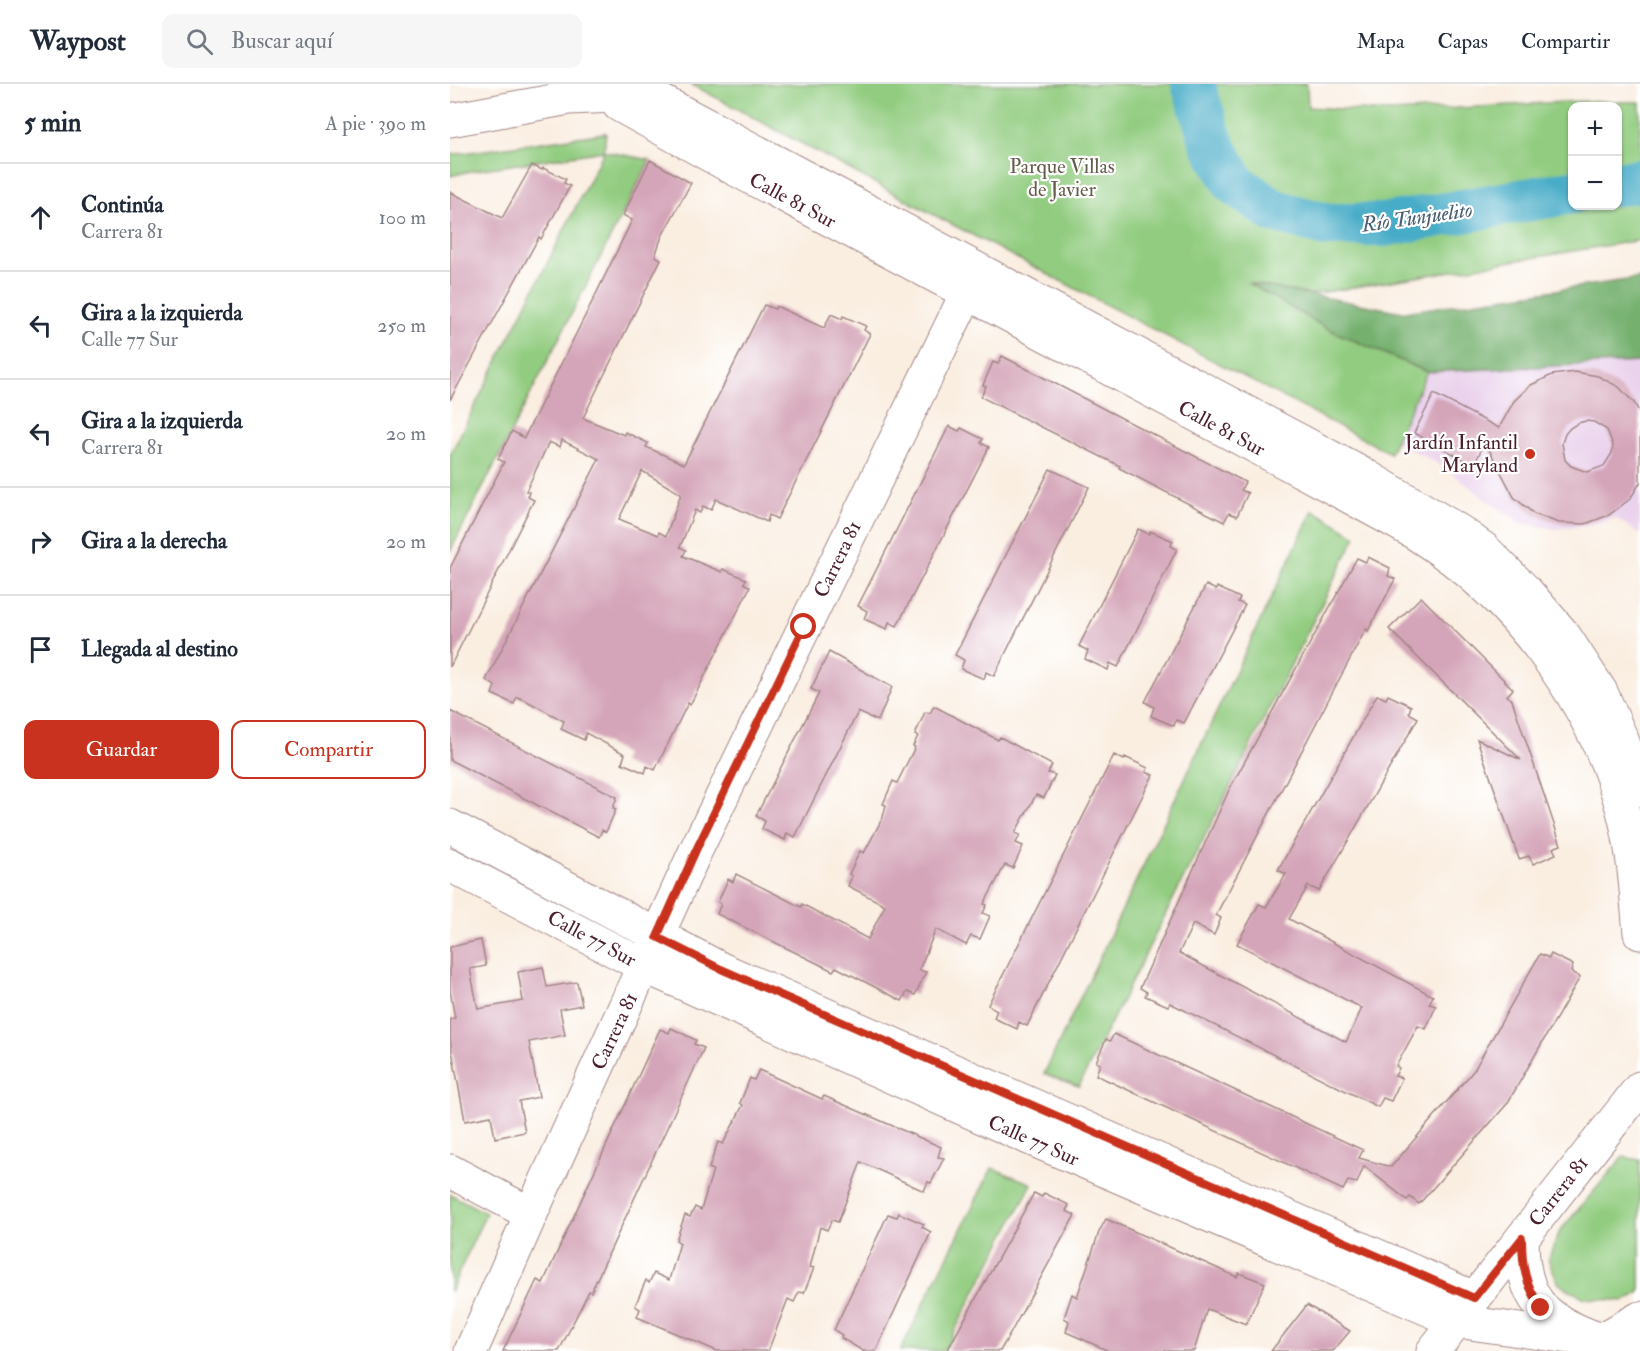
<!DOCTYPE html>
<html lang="es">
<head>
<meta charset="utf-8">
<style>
	:root { --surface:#fff; --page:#f6f6f7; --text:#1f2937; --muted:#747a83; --line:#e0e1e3; --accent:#c8321e }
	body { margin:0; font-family:"IM FELL Double Pica",serif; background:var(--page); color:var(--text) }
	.controls { position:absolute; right:18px; top:18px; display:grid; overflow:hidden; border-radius:12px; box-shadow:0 2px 4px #0004 }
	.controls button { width:54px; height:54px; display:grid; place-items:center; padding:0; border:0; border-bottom:2px solid var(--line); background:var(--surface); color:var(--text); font:30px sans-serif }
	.stop { position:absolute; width:18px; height:18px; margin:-14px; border:4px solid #c8321e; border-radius:50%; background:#fff }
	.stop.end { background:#c8321e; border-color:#fff; box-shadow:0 2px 6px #0008 }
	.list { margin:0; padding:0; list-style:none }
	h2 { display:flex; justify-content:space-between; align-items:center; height:78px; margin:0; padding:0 24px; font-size:26px }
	h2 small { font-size:20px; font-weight:400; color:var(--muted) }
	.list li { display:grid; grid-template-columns:39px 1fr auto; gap:18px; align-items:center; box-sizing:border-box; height:108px; padding:0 24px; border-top:2px solid var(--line) }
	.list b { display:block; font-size:22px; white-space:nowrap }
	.list p { margin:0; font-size:20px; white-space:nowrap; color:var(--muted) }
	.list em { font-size:20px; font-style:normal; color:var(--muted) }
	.actions { display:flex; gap:12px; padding:18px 24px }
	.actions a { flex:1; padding:14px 0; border:2px solid var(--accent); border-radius:12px; text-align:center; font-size:21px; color:var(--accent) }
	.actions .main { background:var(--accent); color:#fff }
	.icon { flex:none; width:33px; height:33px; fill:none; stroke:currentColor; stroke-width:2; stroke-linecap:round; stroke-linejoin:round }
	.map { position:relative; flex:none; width:1190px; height:1267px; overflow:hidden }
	header { display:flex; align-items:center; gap:36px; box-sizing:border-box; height:84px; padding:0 30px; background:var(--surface); border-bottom:2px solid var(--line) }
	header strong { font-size:28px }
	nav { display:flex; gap:33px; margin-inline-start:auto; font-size:21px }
	.search { width:420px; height:54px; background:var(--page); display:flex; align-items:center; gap:15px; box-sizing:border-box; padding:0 21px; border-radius:12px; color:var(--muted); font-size:22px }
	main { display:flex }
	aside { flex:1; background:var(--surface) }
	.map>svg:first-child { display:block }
	.built { fill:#ead1ec }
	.green { fill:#92cc80; stroke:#6e7656; stroke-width:1.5; fill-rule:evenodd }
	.forest { fill:#75b06e; stroke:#60684c; stroke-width:1.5 }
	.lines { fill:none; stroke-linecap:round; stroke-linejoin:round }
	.river { stroke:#47acc7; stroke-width:44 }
	.building { fill:#d4a4b8; fill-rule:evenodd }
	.minor-casing { stroke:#a28686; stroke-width:35 }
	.minor { stroke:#fff; stroke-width:33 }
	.route { stroke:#c8321e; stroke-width:8 }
	.poi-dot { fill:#c8321e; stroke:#fff; stroke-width:2 }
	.labels { text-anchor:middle; stroke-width:4.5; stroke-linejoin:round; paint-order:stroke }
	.park-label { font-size:20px; fill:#635c49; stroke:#fff }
	.street-label { font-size:20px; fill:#4a1f2b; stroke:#fff }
	.poi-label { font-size:20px; fill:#4a1f2b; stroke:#fff; text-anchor:end }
	.water-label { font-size:21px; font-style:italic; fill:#495e71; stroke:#fff }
</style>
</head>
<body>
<header>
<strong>Waypost</strong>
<div class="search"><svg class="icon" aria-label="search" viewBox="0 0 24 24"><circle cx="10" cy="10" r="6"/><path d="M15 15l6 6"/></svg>Buscar aquí</div>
<nav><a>Mapa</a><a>Capas</a><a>Compartir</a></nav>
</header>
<main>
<aside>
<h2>5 min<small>A pie · 390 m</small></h2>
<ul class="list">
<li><svg class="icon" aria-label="ahead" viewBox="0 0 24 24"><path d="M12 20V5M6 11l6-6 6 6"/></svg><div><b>Continúa</b><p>Carrera 81</p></div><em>100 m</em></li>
<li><svg class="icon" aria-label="left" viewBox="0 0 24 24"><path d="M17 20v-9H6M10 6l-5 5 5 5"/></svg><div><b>Gira a la izquierda</b><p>Calle 77 Sur</p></div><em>250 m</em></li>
<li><svg class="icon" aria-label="left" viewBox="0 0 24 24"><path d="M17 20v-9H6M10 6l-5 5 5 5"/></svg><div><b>Gira a la izquierda</b><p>Carrera 81</p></div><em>20 m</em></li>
<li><svg class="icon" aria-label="right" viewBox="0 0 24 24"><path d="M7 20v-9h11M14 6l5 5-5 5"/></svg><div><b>Gira a la derecha</b></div><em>20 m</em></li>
<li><svg class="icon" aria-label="arrive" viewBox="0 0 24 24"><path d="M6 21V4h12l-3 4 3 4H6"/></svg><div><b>Llegada al destino</b></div></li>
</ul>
<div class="actions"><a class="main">Guardar</a><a>Compartir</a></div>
</aside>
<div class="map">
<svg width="1190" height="1267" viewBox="0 0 1190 1267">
	<rect width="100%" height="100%" fill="#fff"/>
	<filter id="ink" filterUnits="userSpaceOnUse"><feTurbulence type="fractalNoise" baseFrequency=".0167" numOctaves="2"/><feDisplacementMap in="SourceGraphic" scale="12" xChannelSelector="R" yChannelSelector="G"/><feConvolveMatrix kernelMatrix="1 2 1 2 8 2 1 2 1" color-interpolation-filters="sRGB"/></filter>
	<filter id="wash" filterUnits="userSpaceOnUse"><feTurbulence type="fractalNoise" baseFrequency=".008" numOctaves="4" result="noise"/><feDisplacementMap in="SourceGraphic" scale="24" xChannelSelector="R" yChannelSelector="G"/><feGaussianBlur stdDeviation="1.35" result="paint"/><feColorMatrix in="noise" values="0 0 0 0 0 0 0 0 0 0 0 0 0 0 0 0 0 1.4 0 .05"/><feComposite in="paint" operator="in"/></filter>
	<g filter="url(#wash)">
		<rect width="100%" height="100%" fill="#faeee1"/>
		<polygon class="built" points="1190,278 1190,450 1166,434 1136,442 1105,445 1071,439 1035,415 994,383 945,357 977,288"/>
		<g class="green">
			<path d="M 241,0 L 857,0 L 858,23 L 941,28 L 1132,17 L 1190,18 L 1190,156 L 857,211 L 801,200 L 878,245 L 977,288 L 940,369 L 486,132 ZM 1122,22 L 1168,22 L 1168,122 L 1122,122 Z"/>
			<polygon points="156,49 154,67 200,76 0,468 0,371 154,67 21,87 0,92 0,71"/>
			<polygon points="863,426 906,452 629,1002 594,990"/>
			<polygon points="1173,1073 1190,1076 1190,1208 1175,1217 1134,1214 1109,1200 1098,1175 1110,1147"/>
			<polygon points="542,1084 582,1100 494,1267 450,1267"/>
			<polygon points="0,1110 36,1129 0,1208"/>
		</g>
		<polygon class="forest" points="1190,194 1190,278 977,288 878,245 798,199 953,228"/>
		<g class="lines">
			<g class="river">
				<polyline points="743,0 762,59 785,100 824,127 876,141 933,141 1122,108"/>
				<polyline points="1168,100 1190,96"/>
			</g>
		</g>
		<g id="blocks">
			<g class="building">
				<path d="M 200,76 L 241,99 L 212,152 L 205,172 L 211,175 L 133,334 L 174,351 L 175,348 L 198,359 L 196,363 L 234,380 L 314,221 L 325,225 L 326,222 L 374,244 L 381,230 L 392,235 L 393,232 L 416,242 L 414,246 L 420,250 L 327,435 L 319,431 L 317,438 L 266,415 L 261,426 L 253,422 L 250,429 L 245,426 L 230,463 L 236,466 L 233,472 L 272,488 L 273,485 L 296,495 L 294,499 L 300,503 L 240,621 L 238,619 L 205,686 L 197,682 L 195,689 L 172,679 L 175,670 L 136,649 L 134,656 L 111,645 L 114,637 L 75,616 L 67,613 L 64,620 L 42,610 L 45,602 L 36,596 L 149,375 L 112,356 L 110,363 L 99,358 L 76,407 L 79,408 L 78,413 L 84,416 L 0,583 L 0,484 L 54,378 L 48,375 L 62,347 L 74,354 L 147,208 L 182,136 L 173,131 ZM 192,387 L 231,410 L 216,452 L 209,448 L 208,451 L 169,435 Z"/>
				<polygon points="82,81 92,86 93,84 116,95 114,99 120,102 91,155 89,153 0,316 0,108 52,134"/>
				<polygon points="552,272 795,398 791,406 798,409 787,432 779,429 774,438 669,384 670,382 531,313 536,302 533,301 543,278 548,280"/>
				<path d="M 1125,288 L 1148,292 L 1169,303 L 1185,320 L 1190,330 L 1190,399 L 1180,415 L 1159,431 L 1135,440 L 1109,439 L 1084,430 L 1064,413 L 1035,358 L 1024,381 L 964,349 L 984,310 L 1049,344 L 1064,317 L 1081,301 L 1102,291 ZM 1136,337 L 1144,338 L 1157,346 L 1163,361 L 1162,369 L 1154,382 L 1137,388 L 1121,382 L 1115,376 L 1112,359 L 1115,350 L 1120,344 L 1128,339 Z"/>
				<polygon points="499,342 509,347 511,344 533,355 531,359 539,363 447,542 439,538 437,545 414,535 417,527 408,522"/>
				<polygon points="600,385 639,403 544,592 536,588 534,595 511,585 514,576 505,571"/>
				<polygon points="688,445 699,450 700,447 723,457 721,462 727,465 668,583 660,579 658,586 635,575 638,567 629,562"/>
				<polygon points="918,473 940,484 938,492 945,495 918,547 916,545 883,607 766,831 771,834 764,851 743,840 729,869 896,958 912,924 787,860 809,820 816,823 836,790 828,786 927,611 936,615 938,611 961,622 959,629 968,634 898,757 869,807 858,802 839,835 983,912 979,920 986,922 976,945 968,942 946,982 949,984 945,992 952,994 941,1017 933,1014 928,1023 720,919 718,922 695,912 697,908 690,904 779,706 907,474 916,478"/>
				<polygon points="756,501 766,506 767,503 790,514 788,518 795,521 734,639 726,636 724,642 701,632 704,623 695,618"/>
				<polygon points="971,513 1063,605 1057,612 1062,616 1111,761 1103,764 1106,770 1083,780 1079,772 1069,775 1027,655 1071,676 939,545"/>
				<polygon points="379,568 442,603 428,637 408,628 345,753 337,749 335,756 312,745 315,737 306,732 369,609 361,605"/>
				<polygon points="484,622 548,656 550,653 602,681 598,689 605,691 594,714 586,711 565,749 570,751 566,759 573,762 563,784 555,781 534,820 537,821 533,829 540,832 530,855 521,852 516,861 486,845 469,886 476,888 465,911 457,908 452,917 386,883 383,887 267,830 271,820 268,818 278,795 283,798 286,790 351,823 352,820 418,855 435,821 398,802 402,792 399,790 410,767 414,769 433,733 436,721 433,720 443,697 447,699 465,663 463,662 468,652 465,651 475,628 480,629"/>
				<polygon points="0,627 167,713 163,724 166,725 156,748 152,746 149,753 0,676"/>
				<polygon points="664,671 674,676 675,673 698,684 696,688 703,691 577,942 569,938 567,945 544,934 547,926 538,921"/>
				<polygon points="31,856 36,882 20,885 28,925 73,917 68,888 93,883 97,903 127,898 132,921 110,925 115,951 79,958 89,1013 69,1017 75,1048 45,1054 41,1032 15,1037 0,956 0,935 5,934 0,907 0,863"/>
				<polygon points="1090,870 1099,874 1101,870 1123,881 1121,888 1130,893 1057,1020 969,1120 960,1113 957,1116 914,1082 907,1099 898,1097 893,1106 646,991 650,980 646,978 656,955 660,957 664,950 913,1066 909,1074 941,1083 1024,986"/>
				<polygon points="221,944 246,956 244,960 254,964 141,1208 139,1207 109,1267 53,1267 87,1196 93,1199 210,945 219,949"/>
				<polygon points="309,986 372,1015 374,1012 491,1063 488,1073 494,1074 481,1099 478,1098 474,1107 411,1078 388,1138 382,1136 377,1146 370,1143 360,1183 364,1184 354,1209 349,1208 344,1218 338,1215 318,1267 267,1267 187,1233 190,1225 185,1222 196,1196 199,1199 204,1189 219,1196 230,1159 226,1156 235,1131 240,1133 245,1123 251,1126 263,1086 259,1084 268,1058 273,1060 293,1021 290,1019 300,994 304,996"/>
				<polygon points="584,1109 592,1113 594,1109 619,1121 616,1127 625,1131 560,1250 550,1267 497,1267"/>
				<polygon points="449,1129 474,1140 472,1143 481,1148 426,1267 413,1267 391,1254 392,1251 384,1246 438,1130 447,1133"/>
				<polygon points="656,1135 787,1193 789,1189 815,1199 796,1240 757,1225 744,1267 659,1267 616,1248 619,1237 614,1234 622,1210 627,1213 649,1148"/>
				<polygon points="857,1221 900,1247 883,1267 821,1267"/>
			</g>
		</g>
	</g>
	<g filter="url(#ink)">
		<use href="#blocks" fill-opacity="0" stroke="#a28686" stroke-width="1.5"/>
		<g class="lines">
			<defs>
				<g id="minor">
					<path d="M 169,21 L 285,85 L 904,415 C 925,427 947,438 968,451 C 1063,511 1144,618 1173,727 C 1184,767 1186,808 1190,849"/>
					<polyline points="0,36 119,14 188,11 213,18 916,392 1009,447 1034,465 1076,507 1114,551 1151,608 1173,658 1190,706"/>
					<polyline points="0,742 271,885 1024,1214"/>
					<polyline points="0,781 194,882 579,1054 1006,1237 1190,1263"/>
					<polyline points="0,1087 81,1130"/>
					<path d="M 1072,1154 C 1072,1217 1093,1235 1151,1256 L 1190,1234"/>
					<polyline points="21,1267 81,1130 246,766 517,209"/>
					<polyline points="983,1267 1190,1004"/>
				</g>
			</defs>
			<use href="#minor" class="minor-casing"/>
			<use href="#minor" class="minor"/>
		</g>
	</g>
	<g class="lines" filter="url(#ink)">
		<path class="route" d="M 354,543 L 246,766 L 207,853 L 271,885 L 1024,1214 L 1072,1154 C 1072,1183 1075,1199 1091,1224"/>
	</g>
	<circle class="poi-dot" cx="1080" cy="370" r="6"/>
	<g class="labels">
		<g class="park-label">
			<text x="612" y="89">Parque Villas<tspan x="612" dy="23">de Javier</tspan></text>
		</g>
		<g class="street-label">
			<text transform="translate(343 116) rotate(28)" y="7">Calle 81 Sur</text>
			<text transform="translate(772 344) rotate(28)" y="7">Calle 81 Sur</text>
			<text transform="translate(387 475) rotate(-64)" y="7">Carrera 81</text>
			<text transform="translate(142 854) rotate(28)" y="7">Calle 77 Sur</text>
			<text transform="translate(164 947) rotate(-65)" y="7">Carrera 81</text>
			<text transform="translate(584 1056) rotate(24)" y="7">Calle 77 Sur</text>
			<text transform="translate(1108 1107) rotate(-52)" y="7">Carrera 81</text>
		</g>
		<g class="poi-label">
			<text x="1068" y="365">Jardín Infantil<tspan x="1068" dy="23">Maryland</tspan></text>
		</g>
		<g class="water-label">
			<text transform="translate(967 133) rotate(-8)" y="7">Río Tunjuelito</text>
		</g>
	</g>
</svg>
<div class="controls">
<button>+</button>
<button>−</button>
</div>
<div class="stop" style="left:354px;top:543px"></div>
<div class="stop end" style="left:1091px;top:1224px"></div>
</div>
</main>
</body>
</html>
